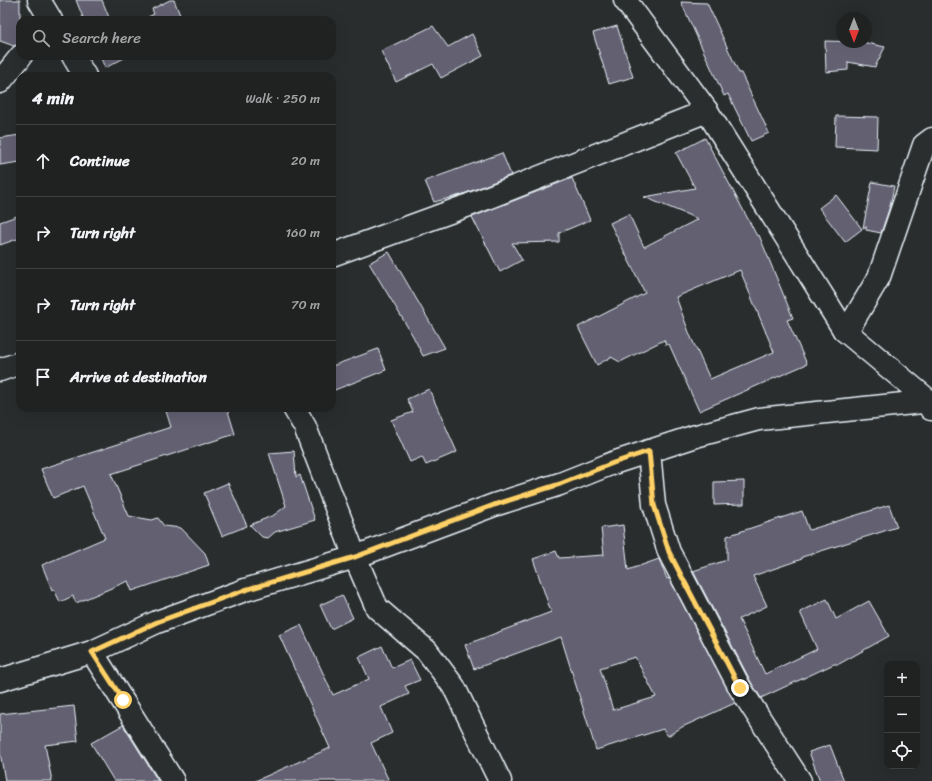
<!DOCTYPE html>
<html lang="en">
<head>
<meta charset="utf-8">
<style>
	:root { --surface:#202222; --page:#2d2f2f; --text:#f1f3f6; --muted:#a2a4a5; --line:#3d3f40 }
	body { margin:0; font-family:Sriracha,sans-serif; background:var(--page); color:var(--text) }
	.controls { position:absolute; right:12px; bottom:12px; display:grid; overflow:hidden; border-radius:8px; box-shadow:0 4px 16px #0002 }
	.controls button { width:36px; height:36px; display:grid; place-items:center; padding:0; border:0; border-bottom:1px solid var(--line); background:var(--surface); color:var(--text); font:20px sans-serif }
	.compass { position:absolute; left:836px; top:12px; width:36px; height:36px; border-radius:50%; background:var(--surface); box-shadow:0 4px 16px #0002; rotate:180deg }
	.stop { position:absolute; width:12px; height:12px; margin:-9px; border:3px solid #ffd166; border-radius:50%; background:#fff }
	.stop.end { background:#ffd166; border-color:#fff; box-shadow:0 1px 4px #0008 }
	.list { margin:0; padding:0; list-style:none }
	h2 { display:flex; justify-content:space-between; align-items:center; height:52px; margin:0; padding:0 16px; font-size:17px }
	h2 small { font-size:13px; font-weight:400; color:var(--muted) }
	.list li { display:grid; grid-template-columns:26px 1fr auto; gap:12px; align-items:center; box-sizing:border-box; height:72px; padding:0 16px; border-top:1px solid var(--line) }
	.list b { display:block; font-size:15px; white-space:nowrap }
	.list em { font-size:13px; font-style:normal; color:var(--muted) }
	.icon { flex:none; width:22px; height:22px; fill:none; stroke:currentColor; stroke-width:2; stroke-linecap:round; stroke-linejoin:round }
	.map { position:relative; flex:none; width:932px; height:781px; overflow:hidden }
	.search { position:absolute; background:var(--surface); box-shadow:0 4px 16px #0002; left:16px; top:16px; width:320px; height:44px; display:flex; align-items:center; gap:10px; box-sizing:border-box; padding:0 14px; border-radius:12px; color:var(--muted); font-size:15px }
	.panel { position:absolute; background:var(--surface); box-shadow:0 4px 16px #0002; left:16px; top:72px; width:320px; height:340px; border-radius:12px }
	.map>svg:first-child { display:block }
	.building { fill:#646072; stroke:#e8f1f8; fill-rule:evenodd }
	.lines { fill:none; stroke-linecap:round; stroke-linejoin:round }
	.minor-casing { stroke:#e8f1f8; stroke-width:25 }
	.minor { stroke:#2a2d2e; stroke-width:22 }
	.route { stroke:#ffd166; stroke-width:5 }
</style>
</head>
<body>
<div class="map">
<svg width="932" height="781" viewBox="0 0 932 781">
	<rect width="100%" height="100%" fill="#2a2d2e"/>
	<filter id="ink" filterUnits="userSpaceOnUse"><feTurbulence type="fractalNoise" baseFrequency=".025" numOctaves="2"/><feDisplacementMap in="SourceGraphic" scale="8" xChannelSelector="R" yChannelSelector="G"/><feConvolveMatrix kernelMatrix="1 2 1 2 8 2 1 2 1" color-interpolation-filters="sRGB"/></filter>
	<g filter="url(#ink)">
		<g class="building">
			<polygon points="0,0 20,0 20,44 14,46 0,41"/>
			<polygon points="76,0 102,0 110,20 84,20"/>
			<polygon points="170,0 174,0 182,20 142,20 154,14 152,9"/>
			<polygon points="681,2 707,3 739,73 741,73 769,133 751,141 728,94 724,96"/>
			<polygon points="433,26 448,47 472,34 483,56 441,78 433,64 396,82 381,51"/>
			<polygon points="617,26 633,77 609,84 593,33"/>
			<polygon points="825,41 862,42 885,47 875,67 848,62 848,70 826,72"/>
			<polygon points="100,56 128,56 105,68"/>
			<polygon points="836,116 878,117 877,149 835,147"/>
			<polygon points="20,135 20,162 0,165 0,138"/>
			<path d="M 705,138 L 757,236 L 759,235 L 793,318 L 787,320 L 807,364 L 699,411 L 669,344 L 666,345 L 664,340 L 620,362 L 611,357 L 597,365 L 578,327 L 645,293 L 610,223 L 629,214 L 644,247 L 698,219 L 644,197 L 695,188 L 676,153 ZM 740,270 L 774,352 L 710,379 L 690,335 L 676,297 Z"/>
			<polygon points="502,153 511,175 461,195 434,202 425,181"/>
			<polygon points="572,178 590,220 559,233 559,242 512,243 522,260 500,272 472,217"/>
			<polygon points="872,182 894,186 890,206 881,233 866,230 866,226 863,228"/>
			<polygon points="836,195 862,229 845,242 819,208"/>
			<polygon points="20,215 20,238 0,245 0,222"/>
			<polygon points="389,252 445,348 423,356 413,336 369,263"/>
			<polygon points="378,349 386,370 332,391 332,366"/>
			<polygon points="429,389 457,452 426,465 422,457 410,462 391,420 413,412 407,399"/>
			<polygon points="165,408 227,408 235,434 111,474 129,516 152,520 158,518 164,526 181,528 205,553 209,565 132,591 128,581 76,603 73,596 60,602 54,589 52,590 42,565 105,538 83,486 53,498 41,469 171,427"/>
			<polygon points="294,451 296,477 300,475 315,520 275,532 268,538 262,537 250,525 274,515 286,506 269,453"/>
			<polygon points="744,481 744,504 714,505 714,482"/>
			<polygon points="228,483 247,526 222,536 204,493"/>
			<polygon points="889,505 897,527 802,557 802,559 753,576 767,606 739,619 765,674 817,649 800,612 827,599 836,619 869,601 889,636 839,664 834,664 761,698 751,682 693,571 727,560 727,536 802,511 809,530"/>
			<path d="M 623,525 L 628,570 L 659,559 L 667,579 L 669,578 L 735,703 L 682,727 L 668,736 L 663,729 L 596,750 L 561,637 L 474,669 L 465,645 L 551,612 L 533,559 L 556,551 L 559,558 L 604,555 L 601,528 ZM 635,657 L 656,697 L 613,710 L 600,668 Z"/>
			<polygon points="342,595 353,618 331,629 320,605"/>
			<polygon points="301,625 333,695 369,679 359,657 382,646 392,668 410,660 420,680 405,686 409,694 381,707 392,733 371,743 389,781 255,781 330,748 279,635"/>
			<polygon points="74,706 78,741 45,745 52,781 5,781 0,752 0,714"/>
			<polygon points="123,725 158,781 114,781 91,743"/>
			<polygon points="830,745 844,781 820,781 809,752"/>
		</g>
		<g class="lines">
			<defs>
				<g id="minor">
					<polyline points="39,0 51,20"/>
					<polyline points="625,0 707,111 844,330 929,401 931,409"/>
					<polyline points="73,56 85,76"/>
					<polyline points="0,82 21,56"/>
					<polyline points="332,255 469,205 707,111"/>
					<polyline points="844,330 853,321 879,277 924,145 932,139"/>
					<polyline points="0,370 20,363"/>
					<polyline points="294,408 305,427 355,557 377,608 427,651 454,687 500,781"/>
					<polyline points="649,451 654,505 669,552 740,688 800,781"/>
					<polyline points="92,652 173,781"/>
					<polyline points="0,680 92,652 157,622 245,590 355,557 494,505 560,484 613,463 696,436 759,419 932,401"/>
				</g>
			</defs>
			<use href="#minor" class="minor-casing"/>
			<use href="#minor" class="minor"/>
		</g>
	</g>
	<g class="lines" filter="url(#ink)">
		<polyline class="route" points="123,700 92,652 157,622 245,590 355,557 494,505 560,484 613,463 649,451 654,505 669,552 740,688"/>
	</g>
</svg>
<div class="controls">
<button>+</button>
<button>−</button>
<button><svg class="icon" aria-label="locate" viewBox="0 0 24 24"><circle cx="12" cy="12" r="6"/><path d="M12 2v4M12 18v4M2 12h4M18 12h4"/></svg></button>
</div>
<svg class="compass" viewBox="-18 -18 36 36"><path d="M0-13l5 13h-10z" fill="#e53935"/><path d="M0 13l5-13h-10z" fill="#a2a4a5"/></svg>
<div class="stop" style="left:123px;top:700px"></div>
<div class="stop end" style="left:740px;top:688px"></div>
<div class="search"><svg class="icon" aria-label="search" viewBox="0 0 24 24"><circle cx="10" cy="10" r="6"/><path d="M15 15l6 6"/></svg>Search here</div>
<section class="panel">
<h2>4 min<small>Walk · 250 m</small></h2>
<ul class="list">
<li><svg class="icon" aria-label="ahead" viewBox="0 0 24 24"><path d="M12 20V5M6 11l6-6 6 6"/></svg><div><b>Continue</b></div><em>20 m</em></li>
<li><svg class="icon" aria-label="right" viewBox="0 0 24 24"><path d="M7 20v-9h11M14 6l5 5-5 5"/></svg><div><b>Turn right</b></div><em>160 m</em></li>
<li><svg class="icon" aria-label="right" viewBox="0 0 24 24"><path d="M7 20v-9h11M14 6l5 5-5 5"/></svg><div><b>Turn right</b></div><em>70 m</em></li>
<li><svg class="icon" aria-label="arrive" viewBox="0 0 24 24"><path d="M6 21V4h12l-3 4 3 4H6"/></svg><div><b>Arrive at destination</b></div></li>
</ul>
</section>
</div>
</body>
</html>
